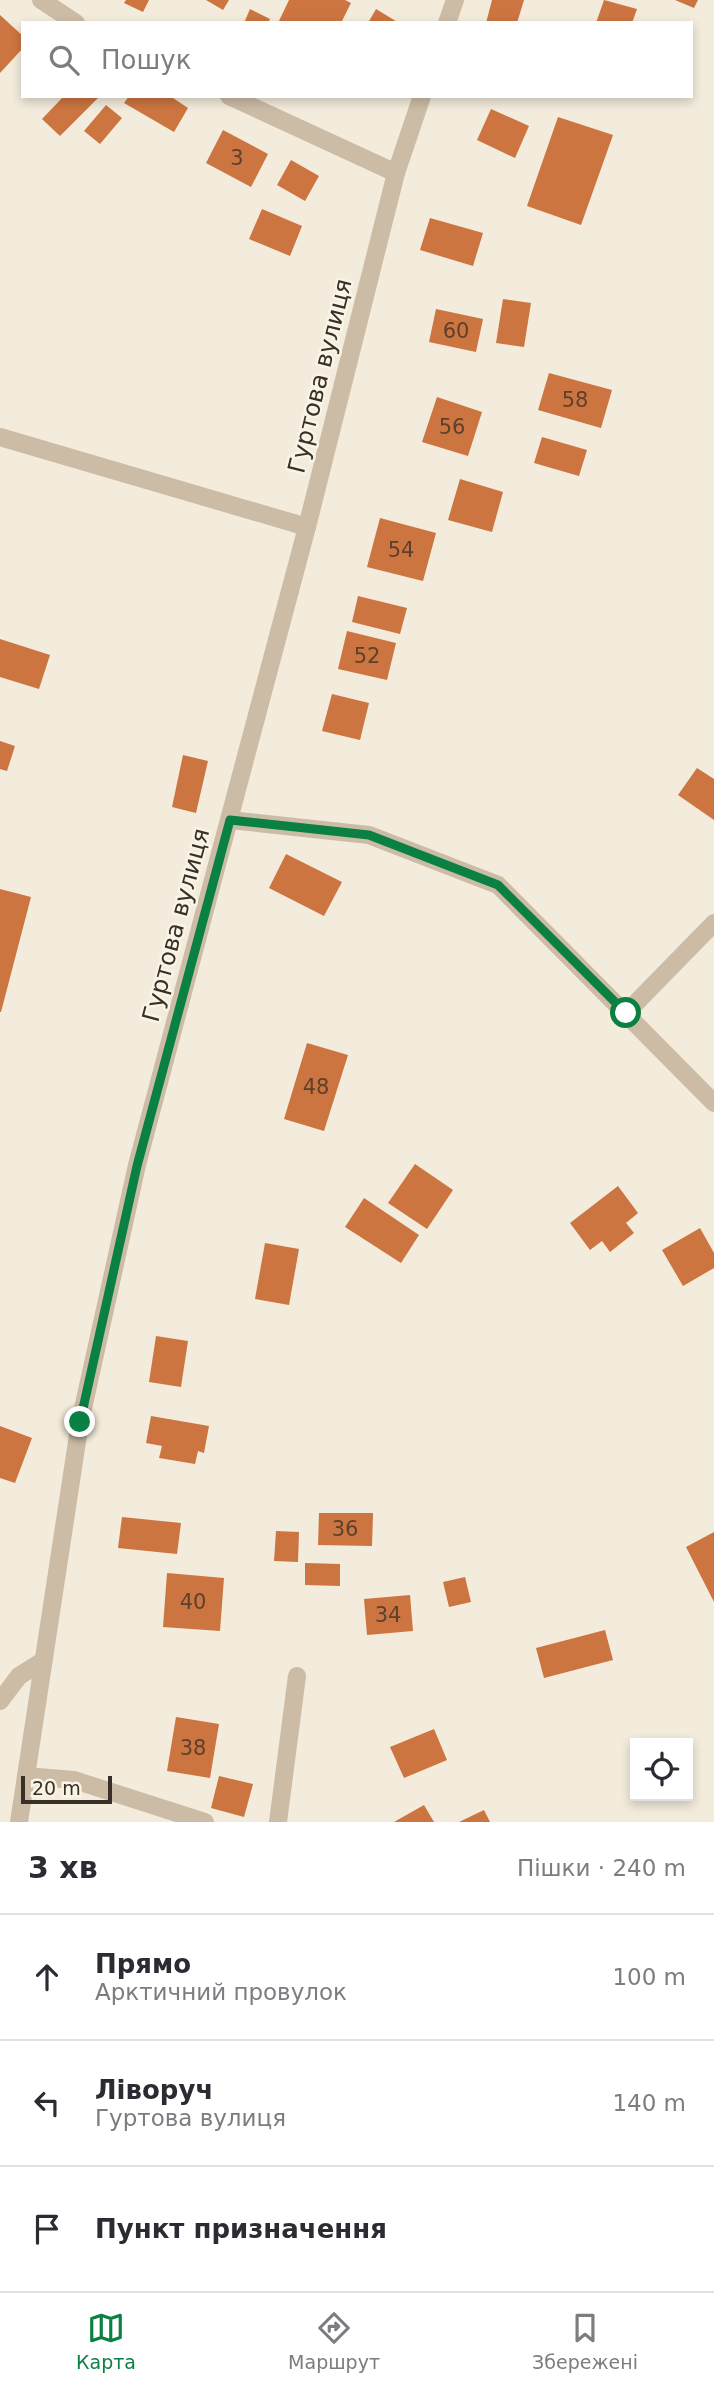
<!DOCTYPE html>
<html lang="uk">
<head>
<meta charset="utf-8">
<style>
	:root { --surface:#fff; --page:#f7f7f7; --text:#2b2b33; --muted:#7c7c81; --line:#e1e1e2; --accent:#0b8043 }
	body { margin:0; font-family:"DejaVu Sans",sans-serif; background:var(--page); color:var(--text) }
	.controls { position:absolute; right:21px; bottom:21px; display:grid; overflow:hidden; border-radius:0px; box-shadow:0 4px 10px #0003 }
	.controls button { width:63px; height:63px; display:grid; place-items:center; padding:0; border:0; border-bottom:2px solid var(--line); background:var(--surface); color:var(--text); font:35px sans-serif }
	.scale { position:absolute; left:21px; bottom:18px; width:91px; box-sizing:border-box; padding-left:7px; border:4px solid #382f27; border-top:0; font-size:19px; line-height:24px; white-space:nowrap; color:#382f27; -webkit-text-stroke:5px #faf4e7; paint-order:stroke }
	.stop { position:absolute; width:21px; height:21px; margin:-16px; border:5px solid #0b8043; border-radius:50%; background:#fff }
	.stop.end { background:#0b8043; border-color:#fff; box-shadow:0 2px 7px #0008 }
	.list { margin:0; padding:0; list-style:none }
	h2 { display:flex; justify-content:space-between; align-items:center; height:91px; margin:0; padding:0 28px; font-size:30px }
	h2 small { font-size:23px; font-weight:400; color:var(--muted) }
	.list li { display:grid; grid-template-columns:46px 1fr auto; gap:21px; align-items:center; box-sizing:border-box; height:126px; padding:0 28px; border-top:2px solid var(--line) }
	.list b { display:block; font-size:26px; white-space:nowrap }
	.list p { margin:0; font-size:23px; white-space:nowrap; color:var(--muted) }
	.list em { font-size:23px; font-style:normal; color:var(--muted) }
	.icon { flex:none; width:38px; height:38px; fill:none; stroke:currentColor; stroke-width:2; stroke-linecap:round; stroke-linejoin:round }
	.map { position:relative; flex:none; width:714px; height:1822px; overflow:hidden }
	.search { position:absolute; background:var(--surface); box-shadow:0 4px 10px #0003; left:21px; right:21px; top:21px; height:77px; display:flex; align-items:center; gap:18px; box-sizing:border-box; padding:0 24px; border-radius:0px; color:var(--muted); font-size:26px }
	.sheet { height:469px; background:var(--surface) }
	nav { display:flex; justify-content:space-around; align-items:center; box-sizing:border-box; height:98px; border-top:2px solid var(--line); background:var(--surface); font-size:19px; color:var(--muted) }
	nav a { display:grid; justify-items:center; gap:4px }
	nav .on { color:var(--accent) }
	.map>svg:first-child { display:block }
	.building { fill:#cc7540 }
	.lines { fill:none; stroke-linecap:round; stroke-linejoin:round }
	.minor { stroke:#ccbca6; stroke-width:18 }
	.tertiary { stroke:#ccbca6; stroke-width:18 }
	.route { stroke:#0b8043; stroke-width:9 }
	.labels { text-anchor:middle; stroke-width:5; stroke-linejoin:round; paint-order:stroke }
	.number-label { font-size:21px; fill:#5d402d }
	.street-label { font-size:24px; fill:#382f27; stroke:#faf4e7 }
</style>
</head>
<body>
<div class="map">
<svg width="714" height="1822" viewBox="0 0 714 1822">
	<rect width="100%" height="100%" fill="#f3ebdb"/>
	<g class="building">
		<polygon points="126,0 149,0 143,12 124,3"/>
		<polygon points="206,0 229,0 223,10"/>
		<polygon points="289,0 345,0 351,3 341,23 278,23"/>
		<polygon points="492,0 524,0 517,23 486,23"/>
		<polygon points="604,0 637,9 632,23 596,23"/>
		<polygon points="675,0 698,0 694,8"/>
		<polygon points="250,9 270,19 268,23 244,23"/>
		<polygon points="376,9 399,23 368,23"/>
		<polygon points="0,15 23,36 23,48 0,73"/>
		<polygon points="64,96 98,98 60,136 42,119"/>
		<polygon points="129,96 170,96 188,108 174,132 124,103"/>
		<polygon points="106,105 122,118 100,144 84,131"/>
		<polygon points="491,109 529,126 515,158 477,140"/>
		<polygon points="558,117 613,135 581,225 527,206"/>
		<polygon points="223,130 268,154 251,187 206,163"/>
		<polygon points="291,160 319,176 305,201 277,185"/>
		<polygon points="262,209 302,226 290,256 249,239"/>
		<polygon points="430,218 483,233 473,266 420,250"/>
		<polygon points="503,299 531,303 524,347 496,343"/>
		<polygon points="436,309 483,319 476,352 429,342"/>
		<polygon points="549,373 612,390 601,428 538,410"/>
		<polygon points="437,397 482,412 468,456 422,442"/>
		<polygon points="542,437 587,450 579,476 534,463"/>
		<polygon points="460,479 503,492 492,532 448,520"/>
		<polygon points="380,518 436,533 423,581 367,567"/>
		<polygon points="358,596 407,608 400,634 352,622"/>
		<polygon points="347,631 396,643 387,680 338,669"/>
		<polygon points="0,639 50,655 39,689 0,677"/>
		<polygon points="332,694 369,703 360,740 322,731"/>
		<polygon points="0,741 15,746 7,771 0,769"/>
		<polygon points="183,755 208,761 196,813 172,807"/>
		<polygon points="697,768 714,779 714,820 678,795"/>
		<polygon points="286,854 342,882 324,916 269,888"/>
		<polygon points="0,889 31,897 1,1012 0,1012"/>
		<polygon points="307,1043 348,1055 324,1131 284,1119"/>
		<polygon points="415,1164 453,1190 427,1229 388,1203"/>
		<polygon points="618,1186 638,1213 626,1223 634,1233 610,1252 602,1241 590,1250 570,1223"/>
		<polygon points="364,1198 419,1235 401,1263 345,1227"/>
		<polygon points="700,1228 714,1253 714,1268 683,1286 662,1250"/>
		<polygon points="265,1243 299,1249 289,1305 255,1299"/>
		<polygon points="156,1336 188,1341 181,1387 149,1382"/>
		<polygon points="151,1416 209,1426 204,1453 198,1451 195,1464 159,1458 162,1446 146,1443"/>
		<polygon points="0,1426 32,1438 15,1483 0,1478"/>
		<polygon points="319,1513 373,1513 372,1546 318,1545"/>
		<polygon points="122,1517 181,1523 177,1554 118,1548"/>
		<polygon points="276,1531 299,1532 298,1562 274,1561"/>
		<polygon points="714,1532 714,1602 686,1547"/>
		<polygon points="305,1563 340,1564 340,1586 305,1585"/>
		<polygon points="167,1573 224,1578 220,1631 163,1627"/>
		<polygon points="465,1577 471,1602 449,1607 443,1582"/>
		<polygon points="410,1595 413,1631 367,1635 364,1599"/>
		<polygon points="605,1630 613,1660 544,1678 536,1648"/>
		<polygon points="176,1717 219,1724 210,1778 167,1771"/>
		<polygon points="434,1729 447,1760 404,1778 390,1747"/>
		<polygon points="219,1776 253,1784 244,1817 211,1808"/>
		<polygon points="424,1805 434,1822 394,1822"/>
		<polygon points="484,1810 490,1822 459,1822"/>
	</g>
	<g class="lines">
		<g class="minor">
			<polyline points="41,0 76,23"/>
			<polyline points="229,96 396,173"/>
			<polyline points="0,437 307,527"/>
			<polyline points="230,820 369,835 498,885 714,1103"/>
			<polyline points="626,1013 714,923"/>
			<polyline points="0,1701 19,1676 43,1661"/>
			<polyline points="26,1776 74,1780 205,1822"/>
			<polyline points="278,1822 297,1676"/>
		</g>
		<g class="tertiary">
			<polyline points="447,23 455,0"/>
			<polyline points="19,1822 80,1422 137,1165 307,527 396,173 422,96"/>
		</g>
	</g>
	<g class="lines">
		<polyline class="route" points="80,1422 137,1166 230,820 369,835 498,885 626,1013"/>
	</g>
	<g class="labels">
		<g class="number-label">
			<text x="237" y="165">3</text>
			<text x="456" y="338">60</text>
			<text x="575" y="407">58</text>
			<text x="452" y="434">56</text>
			<text x="401" y="557">54</text>
			<text x="367" y="663">52</text>
			<text x="316" y="1094">48</text>
			<text x="345" y="1536">36</text>
			<text x="193" y="1609">40</text>
			<text x="388" y="1622">34</text>
			<text x="193" y="1755">38</text>
		</g>
		<g class="street-label">
			<text transform="translate(320 376) rotate(-76)" y="8">Гуртова вулиця</text>
			<text transform="translate(176 925) rotate(-75)" y="8">Гуртова вулиця</text>
		</g>
	</g>
</svg>
<div class="controls">
<button><svg class="icon" aria-label="locate" viewBox="0 0 24 24"><circle cx="12" cy="12" r="6"/><path d="M12 2v4M12 18v4M2 12h4M18 12h4"/></svg></button>
</div>
<div class="scale">20 m</div>
<div class="stop" style="left:626px;top:1013px"></div>
<div class="stop end" style="left:80px;top:1422px"></div>
<div class="search"><svg class="icon" aria-label="search" viewBox="0 0 24 24"><circle cx="10" cy="10" r="6"/><path d="M15 15l6 6"/></svg>Пошук</div>
</div>
<section class="sheet">
<h2>3 хв<small>Пішки · 240 m</small></h2>
<ul class="list">
<li><svg class="icon" aria-label="ahead" viewBox="0 0 24 24"><path d="M12 20V5M6 11l6-6 6 6"/></svg><div><b>Прямо</b><p>Арктичний провулок</p></div><em>100 m</em></li>
<li><svg class="icon" aria-label="left" viewBox="0 0 24 24"><path d="M17 20v-9H6M10 6l-5 5 5 5"/></svg><div><b>Ліворуч</b><p>Гуртова вулиця</p></div><em>140 m</em></li>
<li><svg class="icon" aria-label="arrive" viewBox="0 0 24 24"><path d="M6 21V4h12l-3 4 3 4H6"/></svg><div><b>Пункт призначення</b></div></li>
</ul>
</section>
<nav>
<a class="on"><svg class="icon" aria-label="map" viewBox="0 0 24 24"><path d="M3 6l6-2 6 2 6-2v14l-6 2-6-2-6 2zM9 4v14M15 6v14"/></svg>Карта</a>
<a><svg class="icon" aria-label="directions" viewBox="0 0 24 24"><path d="M12 3l9 9-9 9-9-9zM9 14v-3h6M13 9l2 2-2 2"/></svg>Маршрут</a>
<a><svg class="icon" aria-label="saved" viewBox="0 0 24 24"><path d="M7 4h10v16l-5-4-5 4z"/></svg>Збережені</a>
</nav>
</body>
</html>
